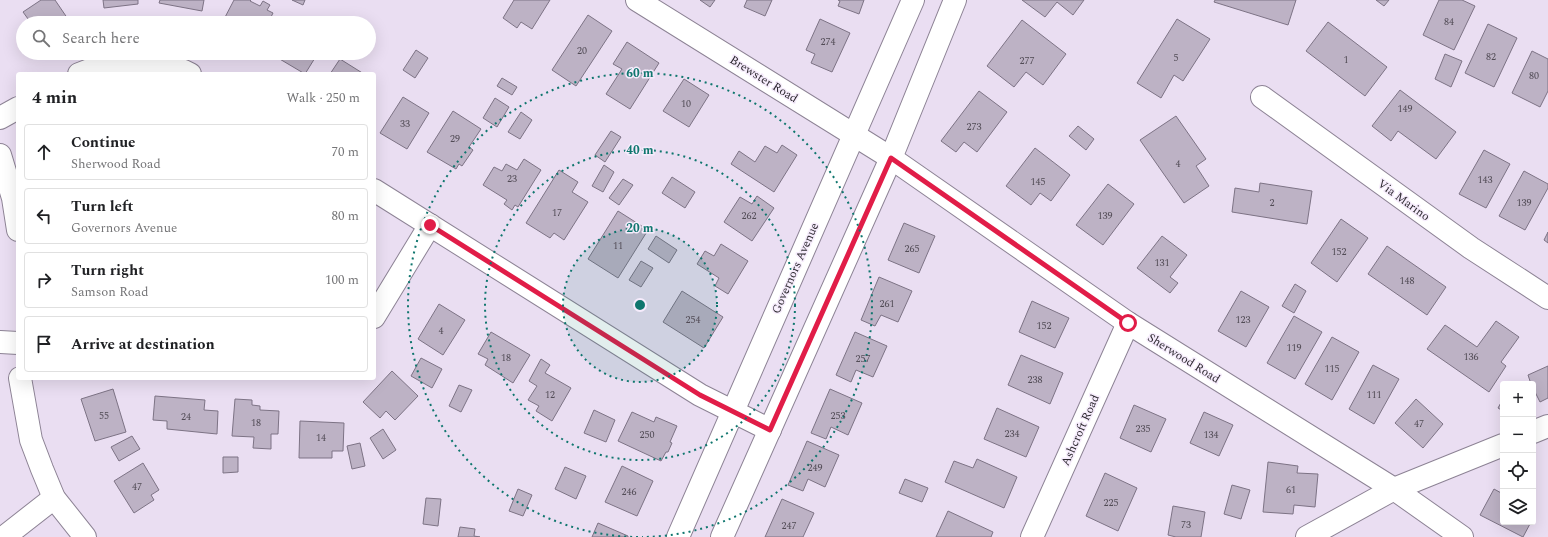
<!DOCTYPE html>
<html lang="en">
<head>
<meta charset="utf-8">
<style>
	:root { --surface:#fff; --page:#f2f2f2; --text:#202124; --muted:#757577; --line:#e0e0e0 }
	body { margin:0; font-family:Spectral,serif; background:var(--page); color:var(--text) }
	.controls { position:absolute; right:12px; bottom:12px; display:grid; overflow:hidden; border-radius:4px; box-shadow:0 4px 16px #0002 }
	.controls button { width:36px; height:36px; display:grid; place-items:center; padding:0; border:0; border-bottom:1px solid var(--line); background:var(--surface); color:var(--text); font:20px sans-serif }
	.stop { position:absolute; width:12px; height:12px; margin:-9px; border:3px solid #e11d48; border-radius:50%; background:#fff }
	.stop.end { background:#e11d48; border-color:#fff; box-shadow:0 1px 4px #0008 }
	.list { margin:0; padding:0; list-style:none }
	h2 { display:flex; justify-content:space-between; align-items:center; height:52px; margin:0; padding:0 16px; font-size:17px }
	h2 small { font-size:13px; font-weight:400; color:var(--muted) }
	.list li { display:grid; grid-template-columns:26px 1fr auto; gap:12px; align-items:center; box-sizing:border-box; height:56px; margin:0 8px 8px; padding:0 8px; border:1px solid var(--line); border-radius:4px }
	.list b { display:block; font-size:15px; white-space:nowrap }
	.list p { margin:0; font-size:13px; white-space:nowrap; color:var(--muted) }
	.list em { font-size:13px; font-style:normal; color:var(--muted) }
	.icon { flex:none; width:22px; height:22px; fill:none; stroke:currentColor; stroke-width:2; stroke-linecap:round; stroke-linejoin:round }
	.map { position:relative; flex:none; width:1548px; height:537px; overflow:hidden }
	.search { position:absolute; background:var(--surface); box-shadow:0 4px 16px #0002; left:16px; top:16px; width:360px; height:44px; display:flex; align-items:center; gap:10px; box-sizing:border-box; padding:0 14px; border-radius:22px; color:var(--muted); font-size:15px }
	.panel { position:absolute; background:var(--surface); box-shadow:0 4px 16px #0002; left:16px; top:72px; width:360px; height:308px; border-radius:4px }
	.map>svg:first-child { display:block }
	.building { fill:#bdb2c5; stroke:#7d7385 }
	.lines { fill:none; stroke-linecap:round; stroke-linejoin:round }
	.street-casing { stroke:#8d8395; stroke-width:24 }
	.secondary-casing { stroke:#8d8395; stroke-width:24 }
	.street { stroke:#fff; stroke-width:22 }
	.secondary { stroke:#fff; stroke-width:22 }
	.route { stroke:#e11d48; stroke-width:5 }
	.ring { fill:none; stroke:#0f766e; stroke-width:2; stroke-dasharray:2 4 }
	.labels { text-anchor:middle; stroke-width:3; stroke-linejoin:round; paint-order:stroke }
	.number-label { font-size:10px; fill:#514b55 }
	.street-label { font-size:12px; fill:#2d2930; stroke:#f6ecfc }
	.centre { fill:#0f766e; stroke:#f6ecfc; stroke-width:2 }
	.ring-label { font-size:12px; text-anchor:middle; font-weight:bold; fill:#0f766e; stroke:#f6ecfc; stroke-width:3; stroke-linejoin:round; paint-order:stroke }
</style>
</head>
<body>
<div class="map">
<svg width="1548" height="537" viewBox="0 0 1548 537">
	<rect width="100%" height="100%" fill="#eadef2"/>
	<g class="building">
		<polygon points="41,0 55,0 70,22 31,23 23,12"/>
		<polygon points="103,0 138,0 138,4 104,8"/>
		<polygon points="160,0 204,0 202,11 159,3"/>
		<polygon points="234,0 251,0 250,1 260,6 263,1 270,5 267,10 273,13 268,23 222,23"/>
		<polygon points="292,0 305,0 303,5"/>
		<polygon points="514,0 550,0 532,29 521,22 517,28 503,18"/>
		<polygon points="700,0 715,0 710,7"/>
		<polygon points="747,0 772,0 765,16 744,7"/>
		<polygon points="838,0 864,0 859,14 838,6 840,1"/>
		<polygon points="1022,0 1084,0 1073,15 1057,2 1045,17"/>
		<polygon points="1215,0 1296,0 1288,25 1214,2"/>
		<polygon points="1376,0 1389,0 1384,6"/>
		<polygon points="1439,0 1462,0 1475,6 1454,50 1423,35"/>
		<polygon points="588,15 612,31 576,86 552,70"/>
		<polygon points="820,19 850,33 832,72 811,63 815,54 806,50"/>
		<polygon points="1177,19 1210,39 1183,81 1174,75 1161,98 1137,83"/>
		<polygon points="1022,20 1066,54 1043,85 1026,72 1014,87 987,66"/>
		<polygon points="1328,22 1387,67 1365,96 1306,51"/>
		<polygon points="1488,24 1517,38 1494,87 1465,73"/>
		<polygon points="627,42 659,63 630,109 606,94 622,69 613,64"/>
		<polygon points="416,50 428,58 415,78 403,70"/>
		<polygon points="1532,51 1548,59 1548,91 1540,107 1512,93"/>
		<polygon points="281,53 318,53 305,74 278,58"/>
		<polygon points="1445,54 1462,61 1451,87 1435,79"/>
		<polygon points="340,59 364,74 330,74"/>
		<polygon points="502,78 517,87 512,95 497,86"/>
		<polygon points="684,79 709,95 689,127 663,111"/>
		<polygon points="1400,90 1456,132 1436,159 1398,131 1391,141 1372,126"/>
		<polygon points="979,91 1007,112 977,152 964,142 956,152 941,141"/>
		<polygon points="403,97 429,113 407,149 380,133"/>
		<polygon points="495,98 509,107 497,127 483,118"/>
		<polygon points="453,111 481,129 469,147 473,150 462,166 459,164 456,169 427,152"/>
		<polygon points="521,112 532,120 520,139 508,132"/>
		<polygon points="1176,116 1206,159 1196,166 1209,186 1184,203 1140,140"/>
		<polygon points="1078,126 1094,139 1086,150 1069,136"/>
		<polygon points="611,131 621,137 605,162 595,155"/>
		<polygon points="782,145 797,155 774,192 731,164 739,151 755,162 765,146 777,153"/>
		<polygon points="1035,148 1070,175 1051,201 1040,193 1031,205 1006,186"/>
		<polygon points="1484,150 1510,164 1486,208 1459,194"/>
		<polygon points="524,159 541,170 518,207 515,205 512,210 504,204 507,200 483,185 494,167 502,171 506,164 517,170"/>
		<polygon points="604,165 614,172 603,192 592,186"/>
		<polygon points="559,170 578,182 572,192 588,202 564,240 554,233 550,238 526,223"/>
		<polygon points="1524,171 1548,184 1548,188 1525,230 1499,216"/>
		<polygon points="672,177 695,192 685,208 662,193"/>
		<polygon points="623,179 633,185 619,205 609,198"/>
		<polygon points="1260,183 1312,191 1307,224 1232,212 1235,188 1259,192"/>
		<polygon points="1108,184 1134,204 1103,245 1076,225"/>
		<polygon points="757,196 774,208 752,241 724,222 740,197 752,204"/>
		<polygon points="618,211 648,230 618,278 588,259"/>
		<polygon points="1341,219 1368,238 1337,282 1311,263"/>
		<polygon points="904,223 935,236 919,273 888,260"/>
		<polygon points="1548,232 1548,243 1544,240"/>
		<polygon points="656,236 677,250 669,263 648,249"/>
		<polygon points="1162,236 1187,255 1170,277 1178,283 1170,293 1137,268"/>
		<polygon points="721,244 748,261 728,294 715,286 719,278 697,264 705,251 714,256"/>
		<polygon points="1387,246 1446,287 1427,315 1368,274"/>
		<polygon points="641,261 653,268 641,287 629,280"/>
		<polygon points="879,277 912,291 898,322 881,315 875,326 861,320"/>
		<polygon points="1295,284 1306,291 1294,313 1282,306"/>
		<polygon points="682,291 723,317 704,348 663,322"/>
		<polygon points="1241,291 1269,307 1246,347 1218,331"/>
		<polygon points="1032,301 1069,318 1055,348 1019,332"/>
		<polygon points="439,304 465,320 443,355 418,339"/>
		<polygon points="1294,316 1322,332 1295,379 1267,363"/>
		<polygon points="1496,321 1519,337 1501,362 1506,366 1489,392 1427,349 1445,325 1477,347"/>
		<polygon points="491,332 530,355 513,383 485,365 488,359 478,354"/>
		<polygon points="855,332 887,346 873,377 856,370 851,382 836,375"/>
		<polygon points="1332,337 1359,352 1332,400 1305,384"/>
		<polygon points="1021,355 1063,373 1050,404 1008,385"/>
		<polygon points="421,358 442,369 432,388 411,376"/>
		<polygon points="541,359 550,365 545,373 571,388 552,421 536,411 539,406 528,400 537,386 529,381"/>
		<polygon points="1373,365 1399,379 1374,424 1349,409"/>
		<polygon points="1548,366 1548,398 1540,402 1533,388 1533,384 1531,384 1528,375"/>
		<polygon points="392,371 418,396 395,420 386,411 380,418 363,402"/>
		<polygon points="459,385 472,390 461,412 449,406"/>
		<polygon points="113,389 126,432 95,441 81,399"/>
		<polygon points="830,389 862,403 848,435 831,427 826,439 811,433"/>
		<polygon points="155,396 205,400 204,410 218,411 217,434 167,429 167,421 153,420"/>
		<polygon points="235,399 252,400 252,405 260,406 260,410 279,411 278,434 271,434 271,449 253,448 254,437 232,436"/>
		<polygon points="1416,399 1443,424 1423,448 1395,423"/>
		<polygon points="1503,399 1503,411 1498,408"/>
		<polygon points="1134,405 1166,419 1151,452 1120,438"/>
		<polygon points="997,408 1039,427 1026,457 984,439"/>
		<polygon points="594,410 615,420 606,442 584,433"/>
		<polygon points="632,412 654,422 656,417 677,426 670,442 672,443 668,452 666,452 661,461 618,441"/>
		<polygon points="1204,412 1233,425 1219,456 1190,443"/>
		<polygon points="300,421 344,423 343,451 332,451 332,458 299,458"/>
		<polygon points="383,429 396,450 383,459 370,438"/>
		<polygon points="132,436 140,449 119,461 111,447"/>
		<polygon points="807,441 839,455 825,487 808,479 803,491 788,485"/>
		<polygon points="360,443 365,466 352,469 347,446"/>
		<polygon points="223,457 238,457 238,472 223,473"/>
		<polygon points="977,459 1017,477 1004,508 945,482 954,461 973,468"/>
		<polygon points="1268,462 1298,466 1297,473 1318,474 1315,507 1294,505 1293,514 1263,512"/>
		<polygon points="143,463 159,490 151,495 154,500 134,513 114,481"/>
		<polygon points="622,466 653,481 637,516 605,502"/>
		<polygon points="565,467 586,476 576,499 555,489"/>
		<polygon points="1105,473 1137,488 1118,531 1086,516"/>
		<polygon points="905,479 928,488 922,502 899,493"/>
		<polygon points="1232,485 1250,490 1241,519 1224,514"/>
		<polygon points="518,489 532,495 523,516 509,511"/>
		<polygon points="1494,489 1503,494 1503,522 1531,522 1523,537 1480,515"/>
		<polygon points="426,498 441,499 438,526 423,524"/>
		<polygon points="782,499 814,513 803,537 765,537"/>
		<polygon points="1173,506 1205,512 1201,537 1176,537 1168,535"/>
		<polygon points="948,511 993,532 991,537 936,537"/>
		<polygon points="598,523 628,536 628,537 592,537"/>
		<polygon points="460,527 475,529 474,536 480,537 458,537"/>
	</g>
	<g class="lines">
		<defs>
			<g id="street">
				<polyline points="637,0 891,158 1128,323 1394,489 1462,537"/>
				<path d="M 79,74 C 113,58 156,57 190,74"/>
				<polyline points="1262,97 1471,248 1548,298"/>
				<polyline points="0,118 18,108"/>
				<polyline points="0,155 13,198 18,230"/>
				<polyline points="374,190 700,395 770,430"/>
				<polyline points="374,317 430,225"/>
				<polyline points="0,342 18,343"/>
				<polyline points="20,378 31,440 42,469 54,498 85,537"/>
				<polyline points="1533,432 1548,426"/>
				<polyline points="4,537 54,498"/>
				<polyline points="1032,537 1128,323"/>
				<polyline points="1307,537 1394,489 1503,445"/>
			</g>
			<g id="secondary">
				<polyline points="678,537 913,0"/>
				<polyline points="722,537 891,158 955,0"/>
			</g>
		</defs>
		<use href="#street" class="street-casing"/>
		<use href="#secondary" class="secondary-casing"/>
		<use href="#street" class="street"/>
		<use href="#secondary" class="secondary"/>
	</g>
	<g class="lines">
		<polyline class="route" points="430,225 700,395 770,430 891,158 1128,323"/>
	</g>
	<circle cx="640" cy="305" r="77" fill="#0f766e" fill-opacity=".12"/>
	<g class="ring">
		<circle cx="640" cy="305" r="77"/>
		<circle cx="640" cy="305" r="155"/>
		<path d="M638 537A232 232 0 1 1 642 537"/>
	</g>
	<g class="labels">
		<g class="number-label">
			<text x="1449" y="25">84</text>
			<text x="828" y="45">274</text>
			<text x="582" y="54">20</text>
			<text x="1491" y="60">82</text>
			<text x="1176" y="61">5</text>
			<text x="1346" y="63">1</text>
			<text x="1027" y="64">277</text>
			<text x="1534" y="79">80</text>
			<text x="686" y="107">10</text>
			<text x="1405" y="112">149</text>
			<text x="405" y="127">33</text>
			<text x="974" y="130">273</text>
			<text x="455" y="142">29</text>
			<text x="1178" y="167">4</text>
			<text x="512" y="182">23</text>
			<text x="1485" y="183">143</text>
			<text x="1038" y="185">145</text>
			<text x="1272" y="206">2</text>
			<text x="1524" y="206">139</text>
			<text x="557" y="216">17</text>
			<text x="749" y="219">262</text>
			<text x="1105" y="219">139</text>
			<text x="618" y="249">11</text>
			<text x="912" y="252">265</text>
			<text x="1339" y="255">152</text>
			<text x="1162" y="266">131</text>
			<text x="1407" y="284">148</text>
			<text x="887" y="307">261</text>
			<text x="693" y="323">254</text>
			<text x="1243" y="323">123</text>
			<text x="1044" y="329">152</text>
			<text x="441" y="334">4</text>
			<text x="1294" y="351">119</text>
			<text x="1471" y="360">136</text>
			<text x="506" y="361">18</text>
			<text x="863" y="362">257</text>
			<text x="1332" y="372">115</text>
			<text x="1035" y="383">238</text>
			<text x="550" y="398">12</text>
			<text x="1374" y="398">111</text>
			<text x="104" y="419">55</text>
			<text x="838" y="419">253</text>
			<text x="186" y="420">24</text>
			<text x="256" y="426">18</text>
			<text x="1419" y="427">47</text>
			<text x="1143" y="432">235</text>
			<text x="1012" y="437">234</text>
			<text x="647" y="438">250</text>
			<text x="1211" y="438">134</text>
			<text x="321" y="441">14</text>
			<text x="815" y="471">249</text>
			<text x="137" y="490">47</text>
			<text x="1291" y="493">61</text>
			<text x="629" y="495">246</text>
			<text x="1111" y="506">225</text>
			<text x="1186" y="528">73</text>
			<text x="789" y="529">247</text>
		</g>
		<g class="street-label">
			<text transform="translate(764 79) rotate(32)" y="4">Brewster Road</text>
			<text transform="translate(1404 200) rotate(36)" y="4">Via Marino</text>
			<text transform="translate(795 268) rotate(-66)" y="4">Governors Avenue</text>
			<text transform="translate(1184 358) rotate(32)" y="4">Sherwood Road</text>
			<text transform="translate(1080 430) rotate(-66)" y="4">Ashcroft Road</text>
		</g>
	</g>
	<circle cx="640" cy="305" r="6" class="centre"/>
	<g class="ring-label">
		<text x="640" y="77">60 m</text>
		<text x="640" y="154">40 m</text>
		<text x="640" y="232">20 m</text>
	</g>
</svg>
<div class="controls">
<button>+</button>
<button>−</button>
<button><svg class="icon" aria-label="locate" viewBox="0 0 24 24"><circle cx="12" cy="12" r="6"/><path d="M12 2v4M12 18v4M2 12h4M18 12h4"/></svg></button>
<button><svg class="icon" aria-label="layers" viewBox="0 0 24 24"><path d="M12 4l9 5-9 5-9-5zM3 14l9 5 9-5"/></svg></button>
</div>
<div class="stop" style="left:1128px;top:323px"></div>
<div class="stop end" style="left:430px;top:225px"></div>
<div class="search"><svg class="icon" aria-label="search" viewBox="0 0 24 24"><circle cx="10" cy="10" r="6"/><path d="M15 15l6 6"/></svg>Search here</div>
<section class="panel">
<h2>4 min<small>Walk · 250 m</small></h2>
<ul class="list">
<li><svg class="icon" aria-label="ahead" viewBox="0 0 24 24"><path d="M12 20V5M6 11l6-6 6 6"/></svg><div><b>Continue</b><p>Sherwood Road</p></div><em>70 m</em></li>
<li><svg class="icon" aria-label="left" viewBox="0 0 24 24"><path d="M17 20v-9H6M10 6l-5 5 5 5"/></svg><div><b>Turn left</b><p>Governors Avenue</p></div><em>80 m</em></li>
<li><svg class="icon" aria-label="right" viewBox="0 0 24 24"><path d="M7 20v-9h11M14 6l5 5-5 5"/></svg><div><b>Turn right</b><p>Samson Road</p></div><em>100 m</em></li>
<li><svg class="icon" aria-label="arrive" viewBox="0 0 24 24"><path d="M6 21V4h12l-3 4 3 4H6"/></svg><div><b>Arrive at destination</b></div></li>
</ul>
</section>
</div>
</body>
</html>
